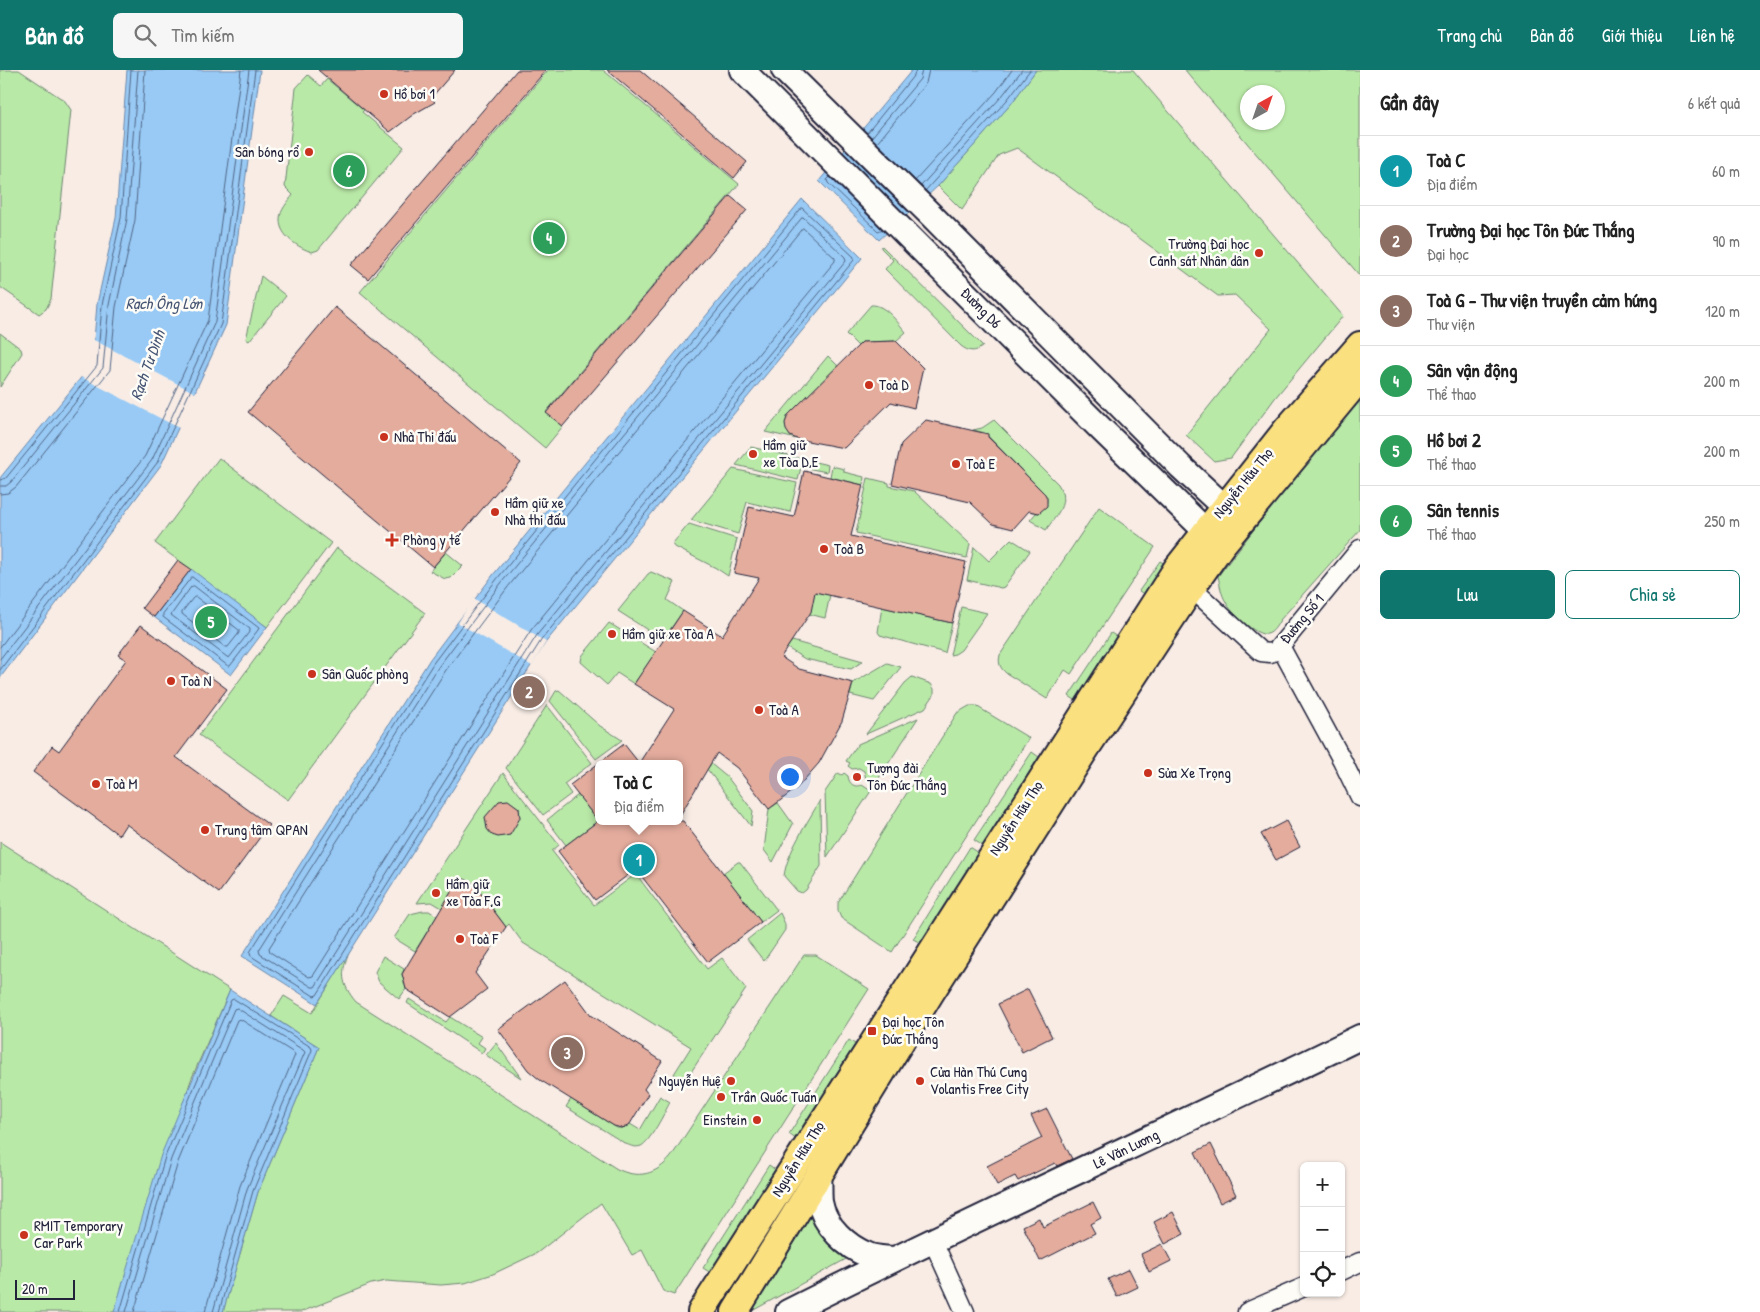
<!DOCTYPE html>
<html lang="vi">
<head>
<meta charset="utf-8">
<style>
	:root { --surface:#fff; --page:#f6f6f6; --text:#222; --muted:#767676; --line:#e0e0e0; --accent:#0f766e }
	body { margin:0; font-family:"Patrick Hand",sans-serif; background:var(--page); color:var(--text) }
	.controls { position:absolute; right:15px; bottom:15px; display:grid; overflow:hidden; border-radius:8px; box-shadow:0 1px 4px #0004 }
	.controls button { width:45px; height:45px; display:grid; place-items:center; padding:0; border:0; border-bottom:1px solid var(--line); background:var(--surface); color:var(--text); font:25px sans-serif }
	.compass { position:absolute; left:1240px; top:15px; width:45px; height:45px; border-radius:50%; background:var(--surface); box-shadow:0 1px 4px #0004; rotate:40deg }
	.scale { position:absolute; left:15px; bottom:12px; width:60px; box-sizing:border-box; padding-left:5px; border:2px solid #22223b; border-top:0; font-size:14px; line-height:18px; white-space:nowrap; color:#22223b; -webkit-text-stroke:4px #fdfcf7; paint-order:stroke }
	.you { position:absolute; left:789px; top:706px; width:18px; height:18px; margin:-12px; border:4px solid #fff; border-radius:50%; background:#1a73e8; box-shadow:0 0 0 8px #1a73e833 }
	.badge { display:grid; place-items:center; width:32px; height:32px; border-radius:50%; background:var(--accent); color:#fff; font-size:16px; font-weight:700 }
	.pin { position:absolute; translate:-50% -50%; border:2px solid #fff; box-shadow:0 1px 5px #0006 }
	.popup { position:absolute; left:595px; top:690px; width:88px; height:65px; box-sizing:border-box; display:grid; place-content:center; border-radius:8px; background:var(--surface); filter:drop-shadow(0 1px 4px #0005); font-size:16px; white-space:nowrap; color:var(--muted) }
	.popup b { font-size:19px; color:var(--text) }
	.popup::after { content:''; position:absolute; left:50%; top:100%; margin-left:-10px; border:10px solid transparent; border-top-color:var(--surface) }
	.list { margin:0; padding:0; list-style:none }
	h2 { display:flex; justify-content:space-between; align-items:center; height:65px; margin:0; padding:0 20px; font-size:21px }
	h2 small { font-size:16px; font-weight:400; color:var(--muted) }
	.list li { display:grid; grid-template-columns:32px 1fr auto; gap:15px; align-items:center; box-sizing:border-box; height:70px; padding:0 20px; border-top:1px solid var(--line) }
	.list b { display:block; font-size:19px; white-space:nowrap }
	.list p { margin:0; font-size:16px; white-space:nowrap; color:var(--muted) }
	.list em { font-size:16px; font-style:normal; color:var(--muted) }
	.actions { display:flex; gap:10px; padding:15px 20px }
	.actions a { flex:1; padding:11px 0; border:1px solid var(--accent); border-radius:8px; text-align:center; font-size:18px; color:var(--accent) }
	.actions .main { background:var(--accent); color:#fff }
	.icon { flex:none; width:28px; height:28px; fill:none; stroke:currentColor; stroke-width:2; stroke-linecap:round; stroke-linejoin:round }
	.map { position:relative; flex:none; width:1360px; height:1242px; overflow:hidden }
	header { display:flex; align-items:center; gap:30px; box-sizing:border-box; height:70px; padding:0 25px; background:var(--accent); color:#fff }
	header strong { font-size:24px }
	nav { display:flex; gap:28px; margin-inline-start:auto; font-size:18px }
	.search { width:350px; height:45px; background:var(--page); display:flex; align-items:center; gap:12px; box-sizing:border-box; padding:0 18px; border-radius:8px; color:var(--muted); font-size:19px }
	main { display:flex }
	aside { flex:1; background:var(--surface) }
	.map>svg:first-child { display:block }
	.green { fill:#b9e9a7; stroke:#6e8671; fill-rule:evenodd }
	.water { fill:#98caf5; stroke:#6987ab }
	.pier { fill:#f8ece5 }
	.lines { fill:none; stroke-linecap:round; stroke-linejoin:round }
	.shore { stroke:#516585; stroke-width:1 }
	.building { fill:#e4ac9d; stroke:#22223b }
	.street-casing { stroke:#22223b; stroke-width:21 }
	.secondary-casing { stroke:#22223b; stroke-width:28 }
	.primary-casing { stroke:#22223b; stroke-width:30 }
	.street { stroke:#fdfcf7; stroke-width:18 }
	.secondary { stroke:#fdfcf7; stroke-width:24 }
	.primary { stroke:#fbe080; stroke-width:26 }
	.poi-dot { fill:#c8321e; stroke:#fdfcf7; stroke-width:2 }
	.labels { text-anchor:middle; stroke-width:5; stroke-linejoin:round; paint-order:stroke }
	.poi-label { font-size:15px; fill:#22223b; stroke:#fdfcf7; text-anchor:start }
	.street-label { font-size:15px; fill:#22223b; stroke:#fdfcf7 }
	.water-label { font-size:16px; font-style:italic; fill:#455473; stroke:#fdfcf7 }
</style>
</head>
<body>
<header>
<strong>Bản đồ</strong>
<div class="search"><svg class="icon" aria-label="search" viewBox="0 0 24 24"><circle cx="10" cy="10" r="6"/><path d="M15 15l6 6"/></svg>Tìm kiếm</div>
<nav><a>Trang chủ</a><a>Bản đồ</a><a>Giới thiệu</a><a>Liên hệ</a></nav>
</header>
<main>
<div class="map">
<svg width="1360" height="1242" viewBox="0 0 1360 1242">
	<rect width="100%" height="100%" fill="#f8ece5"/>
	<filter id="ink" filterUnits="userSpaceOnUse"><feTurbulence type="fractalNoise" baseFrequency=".02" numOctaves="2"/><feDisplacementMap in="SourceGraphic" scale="10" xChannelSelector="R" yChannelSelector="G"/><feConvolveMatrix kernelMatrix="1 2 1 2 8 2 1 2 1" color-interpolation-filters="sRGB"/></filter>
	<g filter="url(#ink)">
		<g class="green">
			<polygon points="0,0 19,0 65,31 71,40 51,229 46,239 39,244 0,217"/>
			<polygon points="548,0 603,0 739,114 546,342 563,356 545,378 360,222"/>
			<polygon points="1036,0 1133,0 1343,246 1275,328 1231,388 1214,391 1186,365 1271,259 1235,225 1218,226 1017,78 999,85 962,140 938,116 1011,34"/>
			<path d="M 1185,0 L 1360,0 L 1360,206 ZM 1278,22 L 1278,52 L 1248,52 L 1248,22 Z"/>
			<path d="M 308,5 L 321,16 L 327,9 L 364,40 L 362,42 L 404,77 L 318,180 L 312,182 C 299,178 279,166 280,149 C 280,140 288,132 293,125 L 285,117 L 296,18 Z"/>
			<path d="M 882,176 L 983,276 C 975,283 969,282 961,276 L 885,199 L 893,190 L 881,178 Z"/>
			<polygon points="261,206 286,226 249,271 246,269"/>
			<path d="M 871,235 C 885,234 897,252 906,262 L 896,271 L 862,272 L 858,276 L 846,264 Z"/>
			<polygon points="0,263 21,279 22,283 0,317"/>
			<path d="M 828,286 L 838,296 L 788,345 C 783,357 786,363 797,369 L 765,362 Z"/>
			<path d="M 1360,331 L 1360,460 L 1280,550 C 1277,555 1273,563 1267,564 C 1257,567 1230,542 1226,532 C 1221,524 1220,515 1218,506 L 1309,388 Z"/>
			<path d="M 994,350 L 1058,414 C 1070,433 1057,444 1046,460 L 1030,450 L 1036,443 L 1039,443 C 1045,437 1050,432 1045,424 L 985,363 L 973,360 L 982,358 Z"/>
			<polygon points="751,377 828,395 827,402 801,397 798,410 736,395"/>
			<polygon points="219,388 331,473 267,557 155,473"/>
			<polygon points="832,396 844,399 844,402 864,407 863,415 830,407"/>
			<polygon points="733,399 797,413 790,442 747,432 738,464 691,450"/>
			<polygon points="868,408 889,413 889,416 914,421 970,474 967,488 856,463"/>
			<path d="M 1099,437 L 1155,477 L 1071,604 L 1065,600 L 1047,629 L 1006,603 C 1000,598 998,593 1000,585 Z"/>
			<polygon points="689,454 737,469 728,506 716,498 673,476 673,473"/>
			<polygon points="1011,469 1030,481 1004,517 1001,518 967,510 974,477 989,491"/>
			<polygon points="337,478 425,543 288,730 199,665"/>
			<polygon points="446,482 463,496 451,508 445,509 430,501"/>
			<polygon points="1160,491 1168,496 1148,527 1139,521"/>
			<polygon points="651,502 675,512 667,530 683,541 663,570 618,541 648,504"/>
			<polygon points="815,522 830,525 825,548 809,544"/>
			<polygon points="882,537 952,553 945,583 880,565 878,562"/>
			<polygon points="961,537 987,543 961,580 955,584 950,585"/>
			<polygon points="609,553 656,582 634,614 617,603 607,615 581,592 582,586"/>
			<polygon points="1111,563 1120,569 1078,632 1069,626"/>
			<polygon points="792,571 863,591 851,599 805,589 787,578"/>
			<polygon points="887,593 901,597 874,631 850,625 853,613"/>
			<polygon points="912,607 931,614 934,619 934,625 925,638 866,664 905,613"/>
			<polygon points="559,620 600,656 622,670 596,689 550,631 556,621"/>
			<polygon points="547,635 592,693 564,714 571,724 543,745 506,698"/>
			<polygon points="969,636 976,636 1029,668 892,882 841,848 838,841 838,833 957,643"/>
			<polygon points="918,648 875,714 866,709 864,701 859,698 852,699 848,696 850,693 846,691 858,674"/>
			<polygon points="1032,682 1039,687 983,776 974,770"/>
			<polygon points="711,694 728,708 753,741 751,756 707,699"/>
			<polygon points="503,703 559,775 552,781 594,835 636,804 707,899 722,888 746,919 685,1011 674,1004 691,977 523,873 509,854 506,857 473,813 464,809 456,814 442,838 432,832 417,833"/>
			<path d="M 838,703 L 842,705 L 844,703 L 848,706 C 849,714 854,718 862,715 L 871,721 L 827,787 L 825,722 Z"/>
			<polygon points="578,725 598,751 566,775 547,750"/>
			<path d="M 820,730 L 821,796 L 806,820 L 802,823 L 797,821 L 784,806 C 787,782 808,752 820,730 Z"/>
			<polygon points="778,733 793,754 773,792 764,780 769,739"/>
			<polygon points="0,772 230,920 191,1010 114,1242 0,1242"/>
			<polygon points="970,777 979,783 921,873 913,869"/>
			<polygon points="738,792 740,792 777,840 761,852 723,803"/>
			<polygon points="423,841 429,841 437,846 415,881 394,868 410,844"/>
			<polygon points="780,843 785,854 785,860 764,891 747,870"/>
			<path d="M 350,881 C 340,902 341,914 356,932 L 617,1099 C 638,1109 656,1105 671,1087 L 804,885 L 816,885 L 869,919 L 674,1225 L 663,1221 L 642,1180 L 632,1185 L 601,1133 L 537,1183 L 493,1204 L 465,1213 L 441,1215 L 386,1211 L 371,1214 L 301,1242 L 223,1242 L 258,1122 L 319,977 L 271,946 L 284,926 L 312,943 Z"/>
			<polygon points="383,886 404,899 402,904 406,919 399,929 379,912 375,902"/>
			<polygon points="409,929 446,952 450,947 482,967 478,973 485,978 482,983 407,933"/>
			<polygon points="849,970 858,976 797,1070 789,1064"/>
			<polygon points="496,973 521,1008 486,985"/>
			<path d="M 660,1026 L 670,1032 C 665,1042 650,1072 641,1076 C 635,1078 631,1076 626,1074 L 566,1037 L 571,1029 L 617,1058 L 621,1058 L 630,1054 L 640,1060 Z"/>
			<polygon points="769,1095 777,1101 711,1203 703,1198"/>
			<polygon points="813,1142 848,1188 752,1241"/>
		</g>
		<g class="water">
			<polygon points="127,0 260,0 226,255 161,395 0,608 0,408 92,294 97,234 116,148"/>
			<polygon points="912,0 1036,0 1011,34 938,116 879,170 819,111"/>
			<polygon points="802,129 862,188 546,572 317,934 242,886 430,589 493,505"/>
			<polygon points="191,499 267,557 231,605 154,547"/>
			<polygon points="230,920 319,977 258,1122 223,1242 114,1242 161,1085"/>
		</g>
		<g class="pier">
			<polygon points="92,269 197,324 181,359 79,306 90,293"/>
			<polygon points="473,528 546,572 532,596 458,553"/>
		</g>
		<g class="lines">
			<g class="shore">
				<polyline points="867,63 914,5 916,0"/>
				<polyline points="871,68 920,9 922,0"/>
				<polyline points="877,73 926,13 929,0"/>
				<polyline points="830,107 827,110 828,113 878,161 883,159"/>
				<polyline points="915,111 996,22 1012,0"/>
				<polyline points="921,116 1002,26 1022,0"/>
				<polyline points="925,121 1007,30 1030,0"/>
				<polygon points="802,138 854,187 854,190 542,569 317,925 314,926 251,886 250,882 434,592 497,509"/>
				<polygon points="803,147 845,187 846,191 537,565 315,917 312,917 260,884 259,880 439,596 502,512"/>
				<polygon points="803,158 835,188 835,191 531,560 313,906 309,907 270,882 269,878 446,600 508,517"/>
				<polyline points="0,410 6,408 97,296 102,235 121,148 131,0"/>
				<polyline points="0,416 6,416 11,412 103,298 109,235 127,149 138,0"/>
				<polyline points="0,424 8,423 16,417 110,300 116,237 135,150 145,0"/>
				<polygon points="192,507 259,558 258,560 230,596 228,596 163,547 163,544"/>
				<polygon points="194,516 250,559 250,561 229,588 227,587 171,545 191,517"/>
				<polygon points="196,527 239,560 239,563 228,577 225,577 182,544 182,542 193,528"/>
				<polyline points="0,577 145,386 208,250 241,0"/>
				<polyline points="0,589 152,390 215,252 249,0"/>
				<polyline points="0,600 157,393 221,254 255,0"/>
				<polyline points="120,1242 165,1087 231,930 234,929 311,977 312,980 253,1121 219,1242"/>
				<polyline points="126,1242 171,1089 234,939 237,938 303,980 305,982 247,1119 213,1242"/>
				<polyline points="134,1242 178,1092 237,950 240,949 294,983 295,985 240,1116 205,1242"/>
			</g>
		</g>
		<g class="building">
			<polygon points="318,0 455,0 431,28 435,32 414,44 390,62"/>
			<polygon points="517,0 546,0 368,209 351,195"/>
			<polygon points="607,0 640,0 747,92 734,108"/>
			<polygon points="730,126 747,140 563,356 546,343"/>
			<polygon points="335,237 521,393 433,497 248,342"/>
			<polygon points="896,271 923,298 914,338 891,332 844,378 797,369 790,366 786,360 785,353 788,345 862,272"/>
			<polygon points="926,350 988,364 988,367 1045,424 1047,428 1047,436 1039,443 1029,441 1013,459 993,454 970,432 892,414 901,374"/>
			<polygon points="804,401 863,415 851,466 966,492 952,553 815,522 811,542 781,587 799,599 853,613 842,651 819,693 797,718 769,739 737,698 717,683 679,747 679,694 599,694 599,751 683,751 761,852 708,892 636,799 595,830 558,781 598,751 570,715 624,674 639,693 674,639 634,614 683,541 722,566 759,508 734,503 749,437 794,447"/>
			<polygon points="178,490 191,499 154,547 142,538"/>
			<polygon points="141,555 227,619 176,687 269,755 219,823 126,754 119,765 33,702 52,676 59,681 126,590 118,585"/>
			<polygon points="508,730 519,738 520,748 510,765 498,767 492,765 487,759 485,747 499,731"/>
			<polygon points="1286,751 1300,777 1276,790 1261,764"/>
			<polygon points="464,809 473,813 506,857 475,903 487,919 450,947 406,919 402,904 456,814"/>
			<polygon points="565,910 591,945 662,991 644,1019 648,1024 630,1054 626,1057 621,1058 614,1056 540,1010 528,1000 498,959"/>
			<polygon points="1028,919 1052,967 1022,982 998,934"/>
			<polygon points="1047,1039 1072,1089 1057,1096 1055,1093 1018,1111 1015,1106 997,1115 987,1096 1042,1068 1031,1046"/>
			<polygon points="1211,1074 1236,1125 1220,1133 1195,1082"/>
			<polygon points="1093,1132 1101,1148 1090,1154 1095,1163 1040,1191 1023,1156 1039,1148 1043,1157"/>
			<polygon points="1173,1142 1184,1164 1165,1174 1154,1152"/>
			<polygon points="1162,1174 1171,1191 1149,1202 1141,1184"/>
			<polygon points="1129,1199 1138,1217 1117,1227 1108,1209"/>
		</g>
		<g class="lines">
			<defs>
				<g id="street">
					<polyline points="1184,511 1261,582 1270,583 1276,581 1360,479"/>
					<polyline points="1280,576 1342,690 1360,727"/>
					<polyline points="933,1171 965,1242"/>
					<polyline points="1341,1201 1360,1192"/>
					<polyline points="1247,1242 1304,1217"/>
				</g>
				<g id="secondary">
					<polyline points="742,0 1100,358 1219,474"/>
					<polyline points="784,0 930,144 1181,397 1239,451"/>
					<path d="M 819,1105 C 820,1114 819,1124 820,1132 C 824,1156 847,1177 868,1185 C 875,1188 884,1188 892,1189"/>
					<path d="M 788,1242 C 977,1146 1170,1060 1360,967"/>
				</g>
				<g id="primary">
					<polyline points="701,1242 1177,498 1286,360 1360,275"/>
					<polyline points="735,1242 930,924 1085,680 1192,517 1221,476 1360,308"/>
				</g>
			</defs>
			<use href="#street" class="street-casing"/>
			<use href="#secondary" class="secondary-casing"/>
			<use href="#primary" class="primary-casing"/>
			<use href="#street" class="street"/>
			<use href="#secondary" class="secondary"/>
			<use href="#primary" class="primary"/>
		</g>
	</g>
	<g class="poi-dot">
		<circle cx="384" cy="24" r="5"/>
		<circle cx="309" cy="82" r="5"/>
		<circle cx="1259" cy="183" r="5"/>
		<circle cx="869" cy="315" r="5"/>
		<circle cx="384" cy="367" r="5"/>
		<circle cx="753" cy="384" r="5"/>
		<circle cx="956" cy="394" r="5"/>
		<circle cx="495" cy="442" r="5"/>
		<path d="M389.5 462.5h5v5h5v5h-5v5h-5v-5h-5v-5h5z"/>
		<circle cx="824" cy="479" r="5"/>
		<circle cx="612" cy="564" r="5"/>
		<circle cx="312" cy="604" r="5"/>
		<circle cx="171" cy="611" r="5"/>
		<circle cx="759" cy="640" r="5"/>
		<circle cx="1148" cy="703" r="5"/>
		<circle cx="857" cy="707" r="5"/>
		<circle cx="96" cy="714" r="5"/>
		<circle cx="205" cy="760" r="5"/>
		<circle cx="436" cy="823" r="5"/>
		<circle cx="460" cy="869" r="5"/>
		<rect x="867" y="956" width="10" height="10" rx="2.5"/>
		<circle cx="731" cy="1011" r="5"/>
		<circle cx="920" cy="1011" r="5"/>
		<circle cx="721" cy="1027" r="5"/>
		<circle cx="757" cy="1050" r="5"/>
		<circle cx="24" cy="1165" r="5"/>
	</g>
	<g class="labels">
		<g class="poi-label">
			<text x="394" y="29">Hồ bơi 1</text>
			<text x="299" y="87" text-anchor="end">Sân bóng rổ</text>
			<text x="1249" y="179" text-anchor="end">Trường Đại học<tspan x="1249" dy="17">Cảnh sát Nhân dân</tspan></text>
			<text x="879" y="320">Toà D</text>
			<text x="394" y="372">Nhà Thi đấu</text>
			<text x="763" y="380">Hầm giữ<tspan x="763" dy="17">xe Tòa D,E</tspan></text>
			<text x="966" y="399">Toà E</text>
			<text x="505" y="438">Hầm giữ xe<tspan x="505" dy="17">Nhà thi đấu</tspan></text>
			<text x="403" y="475">Phòng y tế</text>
			<text x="834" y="484">Toà B</text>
			<text x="622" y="569">Hầm giữ xe Tòa A</text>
			<text x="322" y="609">Sân Quốc phòng</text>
			<text x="181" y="616">Toà N</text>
			<text x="769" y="645">Toà A</text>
			<text x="867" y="703">Tượng đài<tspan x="867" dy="17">Tôn Đức Thắng</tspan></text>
			<text x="1158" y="708">Sửa Xe Trọng</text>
			<text x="106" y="719">Toà M</text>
			<text x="215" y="765">Trung tâm QPAN</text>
			<text x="446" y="819">Hầm giữ<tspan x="446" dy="17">xe Tòa F,G</tspan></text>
			<text x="470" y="874">Toà F</text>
			<text x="882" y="957">Đại học Tôn<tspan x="882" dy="17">Đức Thắng</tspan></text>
			<text x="930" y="1007">Cửa Hàn Thú Cưng<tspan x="930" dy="17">Volantis Free City</tspan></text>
			<text x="721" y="1016" text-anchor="end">Nguyễn Huệ</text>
			<text x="731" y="1032">Trần Quốc Tuấn</text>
			<text x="747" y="1055" text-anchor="end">Einstein</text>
			<text x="34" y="1161">RMIT Temporary<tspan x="34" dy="17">Car Park</tspan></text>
		</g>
		<g class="street-label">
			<text transform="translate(981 238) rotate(45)" y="5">Đường D6</text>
			<text transform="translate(1243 413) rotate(-51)" y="5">Nguyễn Hữu Thọ</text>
			<text transform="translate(1302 549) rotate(-50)" y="5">Đường Số 1</text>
			<text transform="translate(1016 748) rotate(-57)" y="5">Nguyễn Hữu Thọ</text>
			<text transform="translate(1126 1079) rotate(-26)" y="5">Lê Văn Lương</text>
			<text transform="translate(798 1089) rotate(-58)" y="5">Nguyễn Hữu Thọ</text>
		</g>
		<g class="water-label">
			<text x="164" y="239">Rạch Ông Lớn</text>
			<text transform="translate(147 295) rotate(-70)" y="6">Rạch Tư Dinh</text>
		</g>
	</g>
</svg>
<div class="controls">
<button>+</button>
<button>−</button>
<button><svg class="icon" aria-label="locate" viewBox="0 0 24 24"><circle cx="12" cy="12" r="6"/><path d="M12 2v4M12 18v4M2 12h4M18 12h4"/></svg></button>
</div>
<svg class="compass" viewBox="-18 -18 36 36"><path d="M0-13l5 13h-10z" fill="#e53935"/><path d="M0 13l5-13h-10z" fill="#767676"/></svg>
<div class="scale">20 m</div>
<div class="you"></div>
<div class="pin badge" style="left:639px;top:790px;background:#0f9aa8">1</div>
<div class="popup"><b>Toà C</b>Địa điểm</div>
<div class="pin badge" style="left:529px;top:622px;background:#8d6e63">2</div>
<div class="pin badge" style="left:567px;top:983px;background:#8d6e63">3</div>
<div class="pin badge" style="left:549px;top:168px;background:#2e9e5b">4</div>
<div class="pin badge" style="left:211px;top:552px;background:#2e9e5b">5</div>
<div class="pin badge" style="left:349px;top:101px;background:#2e9e5b">6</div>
</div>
<aside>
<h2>Gần đây<small>6 kết quả</small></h2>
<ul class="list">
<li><span class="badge" style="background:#0f9aa8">1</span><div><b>Toà C</b><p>Địa điểm</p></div><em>60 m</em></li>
<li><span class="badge" style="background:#8d6e63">2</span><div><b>Trường Đại học Tôn Đức Thắng</b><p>Đại học</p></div><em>90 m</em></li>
<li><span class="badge" style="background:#8d6e63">3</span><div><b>Toà G - Thư viện truyền cảm hứng</b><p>Thư viện</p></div><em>120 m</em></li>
<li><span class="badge" style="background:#2e9e5b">4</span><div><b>Sân vận động</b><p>Thể thao</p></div><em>200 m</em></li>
<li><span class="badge" style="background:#2e9e5b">5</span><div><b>Hồ bơi 2</b><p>Thể thao</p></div><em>200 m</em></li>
<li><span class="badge" style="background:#2e9e5b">6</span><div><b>Sân tennis</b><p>Thể thao</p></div><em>250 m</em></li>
</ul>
<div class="actions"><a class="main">Lưu</a><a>Chia sẻ</a></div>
</aside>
</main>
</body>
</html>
